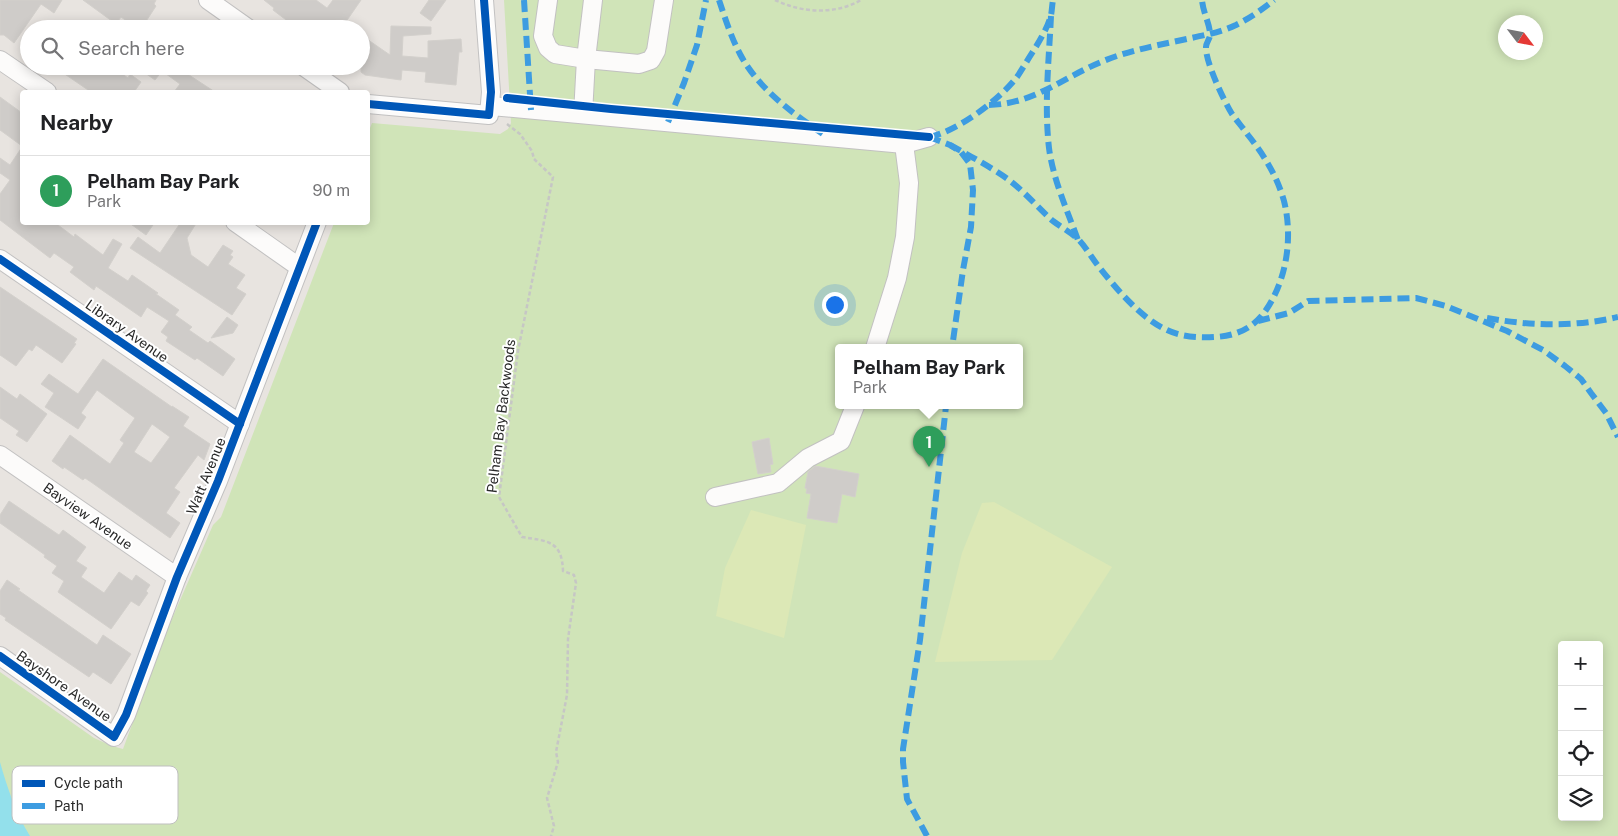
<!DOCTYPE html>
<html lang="en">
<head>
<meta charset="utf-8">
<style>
	:root { --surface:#fff; --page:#f2f2f2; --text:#202124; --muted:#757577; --line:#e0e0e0; --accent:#ea580c }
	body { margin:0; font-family:"Public Sans",sans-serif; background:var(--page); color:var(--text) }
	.controls { position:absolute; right:15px; bottom:15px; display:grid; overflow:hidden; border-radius:5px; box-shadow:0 2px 12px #0003 }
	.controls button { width:45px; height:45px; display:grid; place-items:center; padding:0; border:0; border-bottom:1px solid var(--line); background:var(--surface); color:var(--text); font:25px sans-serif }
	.compass { position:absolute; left:1498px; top:15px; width:45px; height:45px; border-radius:50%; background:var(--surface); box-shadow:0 2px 12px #0003; rotate:122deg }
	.you { position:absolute; left:834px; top:304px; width:18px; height:18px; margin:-12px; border:4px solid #fff; border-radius:50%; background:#1a73e8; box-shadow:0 0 0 8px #1a73e833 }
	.badge { display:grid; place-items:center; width:32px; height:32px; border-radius:50%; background:var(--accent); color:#fff; font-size:16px; font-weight:700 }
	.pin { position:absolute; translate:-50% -41px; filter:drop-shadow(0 1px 2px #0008) }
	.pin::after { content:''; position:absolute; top:26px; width:18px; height:15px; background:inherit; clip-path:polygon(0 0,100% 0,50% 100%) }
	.popup { position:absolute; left:835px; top:344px; width:188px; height:65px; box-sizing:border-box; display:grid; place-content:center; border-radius:5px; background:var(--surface); filter:drop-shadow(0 1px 4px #0005); font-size:16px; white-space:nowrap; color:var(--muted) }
	.popup b { font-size:19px; color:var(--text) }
	.popup::after { content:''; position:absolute; left:50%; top:100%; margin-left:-10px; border:10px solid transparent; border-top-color:var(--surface) }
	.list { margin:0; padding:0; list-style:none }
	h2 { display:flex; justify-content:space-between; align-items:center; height:65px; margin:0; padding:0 20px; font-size:21px }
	h2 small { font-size:16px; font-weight:400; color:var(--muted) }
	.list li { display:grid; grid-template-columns:32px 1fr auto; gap:15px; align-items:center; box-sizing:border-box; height:70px; padding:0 20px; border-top:1px solid var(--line) }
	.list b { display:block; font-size:19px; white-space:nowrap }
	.list p { margin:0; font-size:16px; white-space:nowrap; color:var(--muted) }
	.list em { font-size:16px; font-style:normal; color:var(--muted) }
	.icon { flex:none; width:28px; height:28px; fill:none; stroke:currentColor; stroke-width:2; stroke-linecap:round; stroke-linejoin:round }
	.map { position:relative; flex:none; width:1618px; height:836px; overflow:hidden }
	.search { position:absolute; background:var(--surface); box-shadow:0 2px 12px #0003; left:20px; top:20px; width:350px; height:55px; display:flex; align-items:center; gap:12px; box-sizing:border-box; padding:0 18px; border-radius:28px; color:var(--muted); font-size:19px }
	.panel { position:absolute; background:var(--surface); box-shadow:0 2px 12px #0003; left:20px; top:90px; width:350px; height:135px; border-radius:5px }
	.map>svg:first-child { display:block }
	.green { fill:#d0e4b8; fill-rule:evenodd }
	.pitch { fill:#dce8b6 }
	.water { fill:#93e0eb }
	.building { fill:#cfccc9; stroke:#d3d0cc; fill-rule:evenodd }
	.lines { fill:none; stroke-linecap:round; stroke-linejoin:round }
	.minor-casing { stroke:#c2c1c1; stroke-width:20 }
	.path { stroke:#c6c6c5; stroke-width:2.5; stroke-dasharray:4 2.5; stroke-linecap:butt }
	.minor { stroke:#fcfbfa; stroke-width:18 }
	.quiet { stroke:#3d9ce1; stroke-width:6; stroke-dasharray:12 6; stroke-linecap:butt }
	.cycleway-casing { stroke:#fff; stroke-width:11 }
	.cycleway { stroke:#0057b8; stroke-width:8 }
	.labels { text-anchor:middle; stroke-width:4; stroke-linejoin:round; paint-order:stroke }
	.street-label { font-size:14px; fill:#2a2a2a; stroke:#fff }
	.key { fill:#fff; stroke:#bfbfbf; stroke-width:1 }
	.key-label { font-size:14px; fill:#2a2a2a }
</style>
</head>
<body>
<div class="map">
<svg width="1618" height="836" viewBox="0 0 1618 836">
	<rect width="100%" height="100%" fill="#e8e4e0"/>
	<path class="green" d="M 504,0 L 1618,0 L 1618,836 L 2,836 L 0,833 L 0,672 L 94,738 L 112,746 L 123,749 L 167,630 L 213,525 L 221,517 L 334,223 L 368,222 L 368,133 L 372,123 L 500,134 L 508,129 L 511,123 ZM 1506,22 L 1536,22 L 1536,52 L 1506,52 ZM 839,348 L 1019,348 L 1019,406 L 839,406 ZM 1562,645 L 1599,645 L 1599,817 L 1562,817 Z"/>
	<g class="pitch">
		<polygon points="994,502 1112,567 1052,660 935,662 962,553 982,503"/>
		<polygon points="751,510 806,525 784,638 716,616 725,568"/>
	</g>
	<path class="water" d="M 0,762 C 7,787 16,814 30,836 L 0,836 Z"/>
	<g class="building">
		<polygon points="0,0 62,0 54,13 41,4 14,43 4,35 0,35"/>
		<polygon points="83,0 156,0 154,4 156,6 141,29 138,29 121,17 116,24"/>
		<polygon points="264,0 316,0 327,8 333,0 361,0 341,29 298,29 273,10 274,8"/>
		<polygon points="429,0 446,0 431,21 420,13"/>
		<polygon points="391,26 431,27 431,34 403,36 402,56 428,58 428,41 461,39 462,52 459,52 456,85 425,82 426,72 402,70 401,80 365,75 361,72 361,35 390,55"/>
		<polygon points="53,66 111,66 128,78 130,74 141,82 134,92 91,92"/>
		<polygon points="135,66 191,66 186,73 215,92 174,92 180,84 162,71 155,80"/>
		<polygon points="0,97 22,113 22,146 0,130"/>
		<polygon points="22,147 22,222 54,222 74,237 75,234 103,255 113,239 122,244 108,268 128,281 132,275 158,293 156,294 179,310 175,315 192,327 189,330 208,343 210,341 235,359 223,376 197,358 195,360 166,341 168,337 161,332 169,321 147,307 141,317 96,286 94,290 70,272 74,267 54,253 50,258 0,220 0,194 10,180 0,173 0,158 10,165"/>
		<polygon points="128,222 155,222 146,235"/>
		<polygon points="181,222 197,222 187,238 191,255 208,267 223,245 233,251 230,255 233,257 228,264 245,275 236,288 246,294 232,315 130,248 138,237 160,253"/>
		<polygon points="0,287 77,339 74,343 76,344 62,363 36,345 32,351 29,349 16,366 0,355"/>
		<polygon points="227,317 238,325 233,333 211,338"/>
		<path d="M 103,359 L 172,407 L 172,406 L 189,417 L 183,426 L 210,444 L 204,460 L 198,455 L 174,488 L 180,492 L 166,513 L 180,523 L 170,538 L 91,482 L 85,478 L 83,480 L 64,467 L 63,469 L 52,461 L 70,435 L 110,464 L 124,443 L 120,440 L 135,418 L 97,390 L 81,413 L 86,417 L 78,429 L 45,407 L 54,393 L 41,384 L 49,374 L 78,394 ZM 152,424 L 170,437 L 151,463 L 134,452 Z"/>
		<polygon points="0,387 17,399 20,394 47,414 27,442 16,435 19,431 0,418"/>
		<polygon points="769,438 773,464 770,465 771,472 758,474 752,442"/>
		<polygon points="815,466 859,474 855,497 842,494 837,523 807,518 811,494 806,493 807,489 805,488 808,472"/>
		<polygon points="9,501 59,535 63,530 86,547 76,561 87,568 81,577 104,593 119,572 132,581 136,575 150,585 146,591 148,593 139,606 131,601 111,629 58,592 64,581 52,573 57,566 44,557 45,555 0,523 0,515"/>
		<polygon points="7,580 20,589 18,590 94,643 97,645 103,635 131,654 111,684 93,672 89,677 5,620 6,618 0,614 0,591"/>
	</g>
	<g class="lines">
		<defs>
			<g id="minor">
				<polyline points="208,0 249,29"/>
				<polyline points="548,0 543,36 548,48 555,54 586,59 639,64 651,60 656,51 664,0"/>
				<polyline points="0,60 47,92"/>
				<polyline points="303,66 340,92"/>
				<polyline points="368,104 489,115 491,92 484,0"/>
				<polyline points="491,106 904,144 929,137"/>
				<polyline points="583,114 586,59 593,0"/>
				<polyline points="235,222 299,267"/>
				<polyline points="0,259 240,424"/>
				<polyline points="875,348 897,278 905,237 909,183 904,144"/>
				<polyline points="0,455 177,577"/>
				<polyline points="715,497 778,483 808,458 841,441 855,406"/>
				<polyline points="0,656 114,737 126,715 177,577 218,481 317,222"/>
			</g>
		</defs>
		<use href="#minor" class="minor-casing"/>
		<g class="path">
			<path d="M 775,0 C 802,13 835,15 861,0"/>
			<path d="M 507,124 L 520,134 L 532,151 L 534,159 L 553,177 L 518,351 L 499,497 L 522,537 C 548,541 562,541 563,571 L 574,575 L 576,583 L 568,639 L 567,695 L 556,752 L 558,762 L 547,798 L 554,826 L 551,836"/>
		</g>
		<use href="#minor" class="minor"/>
		<g class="quiet">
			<polyline points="524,0 531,110"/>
			<path d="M 719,0 C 725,18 731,37 740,54 C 759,90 794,114 827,137"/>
			<path d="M 1051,16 C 1049,59 1044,104 1049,148 C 1053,179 1067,210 1078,240"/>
			<path d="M 989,105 C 1034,104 1062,78 1101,62 C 1127,51 1154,46 1182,40 C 1200,36 1219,33 1236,25 C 1250,18 1263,9 1274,0"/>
			<polyline points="668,122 684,83 697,45 706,0"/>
			<polyline points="929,137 950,145 961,152 970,164 973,190 971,227 963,270 952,348"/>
			<path d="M 929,137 C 958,131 999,100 1017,77 C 1023,68 1028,59 1034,50 C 1040,40 1048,27 1051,15 C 1052,11 1052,5 1053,0"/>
			<path d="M 950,145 C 970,156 991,167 1009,180 C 1025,192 1038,208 1053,221 C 1061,227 1070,232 1078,239 C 1085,246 1090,255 1096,263 C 1114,286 1140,318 1167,330 C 1182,337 1199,338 1215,337 C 1236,336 1254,328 1266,310 C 1287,279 1293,237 1284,201 C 1277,176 1264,155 1248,135 C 1243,128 1237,121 1232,114 C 1224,101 1205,61 1206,47 C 1206,42 1211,38 1210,33 C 1209,22 1203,12 1202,0"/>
			<path d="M 1487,318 C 1530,326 1576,327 1618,317"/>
			<polyline points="1258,321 1289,313 1308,301 1416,298 1446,306 1507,331 1543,350 1565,366 1581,379 1591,393 1606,413 1618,437"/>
			<polyline points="927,836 907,799 903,762 903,749 920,640 946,406"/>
		</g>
		<defs>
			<g id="cycleway">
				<polyline points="507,98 611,109 929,137"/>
				<polyline points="368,104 489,115 491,92 484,0"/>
				<polyline points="0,259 240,424"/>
				<polyline points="0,656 114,737 126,715 177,577 218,481 317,222"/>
			</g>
		</defs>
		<use href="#cycleway" class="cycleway-casing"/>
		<use href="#cycleway" class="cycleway"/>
	</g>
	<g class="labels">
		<g class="street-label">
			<text transform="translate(127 331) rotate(35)" y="5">Library Avenue</text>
			<text transform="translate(501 416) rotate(-83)" y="5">Pelham Bay Backwoods</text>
			<text transform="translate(206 476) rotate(-68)" y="5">Watt Avenue</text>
			<text transform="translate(88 516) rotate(35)" y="5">Bayview Avenue</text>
			<text transform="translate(64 686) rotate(35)" y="5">Bayshore Avenue</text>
		</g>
	</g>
	<rect x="12" y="766" width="166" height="58" rx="8" class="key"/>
	<rect x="22" y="780" width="23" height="7" fill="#0057b8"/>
	<rect x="22" y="803" width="23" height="6" fill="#3d9ce1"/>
	<g class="key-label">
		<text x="54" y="788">Cycle path</text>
		<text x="54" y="811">Path</text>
	</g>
</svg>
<div class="controls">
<button>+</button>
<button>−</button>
<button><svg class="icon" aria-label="locate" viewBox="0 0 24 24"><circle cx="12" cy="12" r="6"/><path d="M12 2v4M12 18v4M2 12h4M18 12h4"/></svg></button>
<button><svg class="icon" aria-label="layers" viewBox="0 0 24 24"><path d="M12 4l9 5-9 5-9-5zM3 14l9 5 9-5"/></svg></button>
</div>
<svg class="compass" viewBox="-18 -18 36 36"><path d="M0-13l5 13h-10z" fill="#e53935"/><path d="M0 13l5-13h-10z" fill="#757577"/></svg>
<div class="you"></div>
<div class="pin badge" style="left:929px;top:467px;background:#2e9e5b">1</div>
<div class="popup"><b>Pelham Bay Park</b>Park</div>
<div class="search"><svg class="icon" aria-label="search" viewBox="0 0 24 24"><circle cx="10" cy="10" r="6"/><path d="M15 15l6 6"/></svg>Search here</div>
<section class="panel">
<h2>Nearby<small></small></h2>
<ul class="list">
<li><span class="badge" style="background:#2e9e5b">1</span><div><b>Pelham Bay Park</b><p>Park</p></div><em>90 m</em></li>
</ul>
</section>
</div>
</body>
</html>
